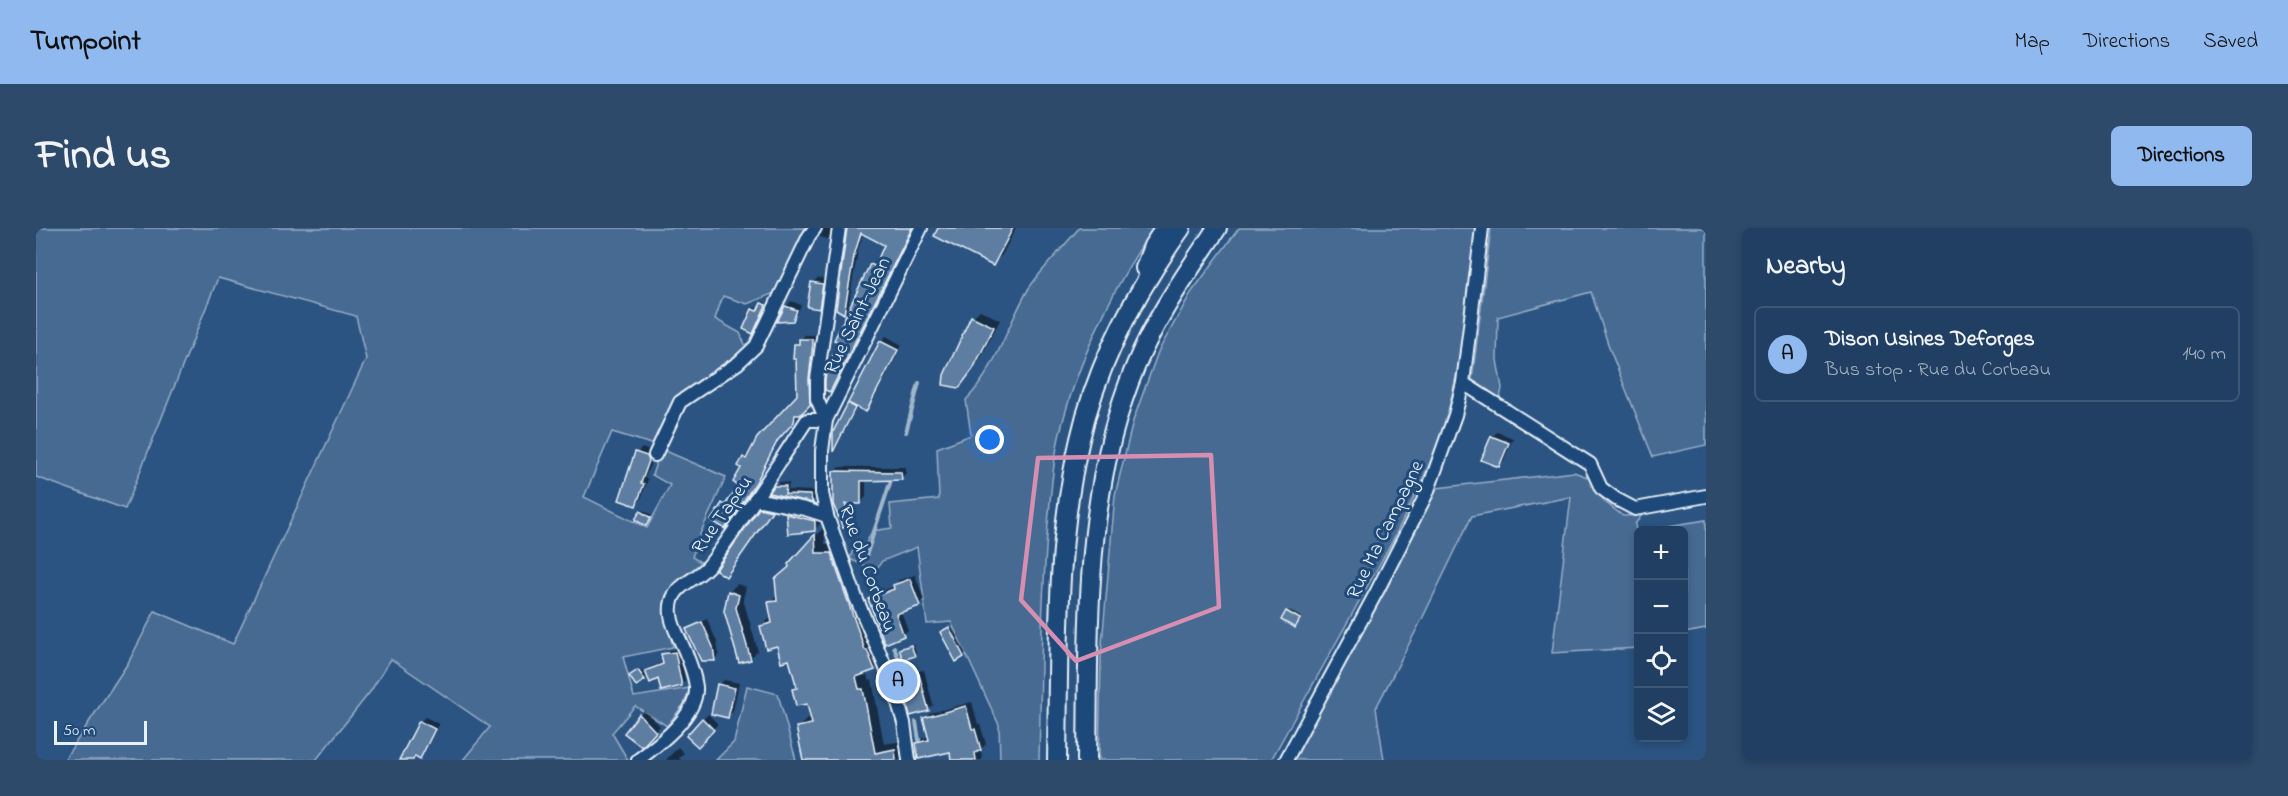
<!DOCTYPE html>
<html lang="en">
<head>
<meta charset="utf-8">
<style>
	:root { --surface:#203f62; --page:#2d4a6b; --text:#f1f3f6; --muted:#a2afbe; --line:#3d5877; --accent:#90b9f0 }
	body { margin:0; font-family:"Indie Flower",sans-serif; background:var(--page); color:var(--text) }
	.controls { position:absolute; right:18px; bottom:18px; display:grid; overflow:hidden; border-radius:9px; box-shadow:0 3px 9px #0003 }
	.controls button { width:54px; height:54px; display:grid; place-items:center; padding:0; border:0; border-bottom:2px solid var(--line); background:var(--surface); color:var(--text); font:30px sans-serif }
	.scale { position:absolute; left:18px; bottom:15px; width:93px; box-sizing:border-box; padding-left:6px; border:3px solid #e8f1f8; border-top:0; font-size:16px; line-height:21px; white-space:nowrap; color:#e8f1f8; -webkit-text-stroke:4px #1f4a7a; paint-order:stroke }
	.you { position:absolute; left:954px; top:212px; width:21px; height:21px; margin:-15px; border:4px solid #fff; border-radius:50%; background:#1a73e8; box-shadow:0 0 0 9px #1a73e833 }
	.badge { display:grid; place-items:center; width:39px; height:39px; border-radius:50%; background:var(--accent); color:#111; font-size:20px; font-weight:700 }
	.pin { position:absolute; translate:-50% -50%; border:3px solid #fff; box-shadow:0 2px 6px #0006 }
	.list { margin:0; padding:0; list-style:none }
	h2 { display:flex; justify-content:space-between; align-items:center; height:78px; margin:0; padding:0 24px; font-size:26px }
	h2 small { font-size:20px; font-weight:400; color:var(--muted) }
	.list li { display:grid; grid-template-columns:39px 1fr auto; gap:18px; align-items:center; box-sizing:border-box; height:96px; margin:0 12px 12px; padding:0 12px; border:2px solid var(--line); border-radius:9px }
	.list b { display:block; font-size:22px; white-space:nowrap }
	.list p { margin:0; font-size:20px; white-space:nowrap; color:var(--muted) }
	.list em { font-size:20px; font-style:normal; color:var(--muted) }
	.icon { flex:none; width:33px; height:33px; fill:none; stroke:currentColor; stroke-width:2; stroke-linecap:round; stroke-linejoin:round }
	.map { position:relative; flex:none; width:1670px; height:532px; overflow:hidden; border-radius:9px }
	header { display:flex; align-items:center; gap:36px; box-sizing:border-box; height:84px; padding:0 30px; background:var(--accent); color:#111 }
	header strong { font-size:28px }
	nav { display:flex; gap:33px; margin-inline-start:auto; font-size:21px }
	.intro { display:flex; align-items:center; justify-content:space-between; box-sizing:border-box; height:144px; padding:0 36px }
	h1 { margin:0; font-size:42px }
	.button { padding:15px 27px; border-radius:9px; background:var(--accent); color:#111; font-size:21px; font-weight:700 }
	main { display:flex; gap:36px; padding:0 36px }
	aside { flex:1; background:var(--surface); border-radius:9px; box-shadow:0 3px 9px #0003 }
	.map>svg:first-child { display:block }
	.green { fill:#476b93; stroke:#98aec6; stroke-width:1.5 }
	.shadow { fill:#0007 }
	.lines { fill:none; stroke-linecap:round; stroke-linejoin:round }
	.stream { stroke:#a0b6cb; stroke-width:4 }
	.building { fill:#5d7da1; stroke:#e8f1f8; stroke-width:1.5 }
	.minor-casing { stroke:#e8f1f8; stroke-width:16 }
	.highway-casing { stroke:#e8f1f8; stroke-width:22 }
	.minor { stroke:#1f4a7a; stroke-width:12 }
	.highway { stroke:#1f4a7a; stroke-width:18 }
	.marked { fill:none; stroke:#d78fb1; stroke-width:4.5; stroke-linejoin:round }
	.labels { text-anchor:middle; stroke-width:6; stroke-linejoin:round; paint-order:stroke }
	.street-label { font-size:20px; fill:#e8f1f8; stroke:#1f4a7a }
</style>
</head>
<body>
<header>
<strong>Turnpoint</strong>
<nav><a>Map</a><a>Directions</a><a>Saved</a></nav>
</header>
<div class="intro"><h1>Find us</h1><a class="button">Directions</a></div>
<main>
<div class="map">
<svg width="1670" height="532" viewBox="0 0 1670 532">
	<rect width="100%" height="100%" fill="#2b5482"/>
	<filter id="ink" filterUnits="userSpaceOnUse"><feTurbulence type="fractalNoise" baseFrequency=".0167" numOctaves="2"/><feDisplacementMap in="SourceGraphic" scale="12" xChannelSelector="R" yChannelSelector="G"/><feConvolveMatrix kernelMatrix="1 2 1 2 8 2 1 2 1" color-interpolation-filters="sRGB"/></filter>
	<g filter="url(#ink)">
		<g class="green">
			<path d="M 0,0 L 769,0 L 741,64 L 711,76 L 687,68 L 679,91 L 704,105 L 710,119 L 640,174 L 616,216 L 576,204 L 548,269 L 611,300 L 634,257 L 616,247 L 625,221 L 690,249 L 664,306 L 656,329 L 666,335 C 621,368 623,365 637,419 L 587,429 L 598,469 L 654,460 L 648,476 L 631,498 L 599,478 L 576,505 L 592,532 L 427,532 L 454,499 L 355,431 L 334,464 L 280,532 L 28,532 L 92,435 L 119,383 L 197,416 L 330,131 L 320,88 L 182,50 L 89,281 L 0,249 Z"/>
			<path d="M 1043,0 L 1118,0 C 1079,54 1041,136 1025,201 C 1017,232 1015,264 1012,296 C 1005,374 1005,453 1003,532 L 964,532 L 963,497 L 915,394 L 891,396 L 881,319 L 846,333 L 839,343 L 814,331 L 818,318 L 829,317 L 836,303 L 856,300 L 854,276 L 903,271 L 901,220 L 935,207 L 930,172 C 961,140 971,97 993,60 C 1007,39 1027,20 1043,0 Z"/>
			<polygon points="1203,0 1440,0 1422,140 1409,198 1391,242 1356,314 1235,532 1063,532 1065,427 1079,267 1097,193 1122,124 1155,65"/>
			<polygon points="1455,0 1670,0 1670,217 1617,229 1574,122 1555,64 1462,89 1461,132 1466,160 1464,170 1436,152"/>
			<polygon points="1538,244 1554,250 1569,274 1587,288 1606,287 1599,296 1602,318 1602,420 1516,425 1535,269 1436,288 1387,389 1340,480 1348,532 1253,532 1349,363 1401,260"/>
			<polygon points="1670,292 1670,401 1648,405 1648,302 1607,302"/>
			<polygon points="711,458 742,466 760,532 680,532 698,514"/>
		</g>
		<g class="shadow">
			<polygon points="788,0 798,0 797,7 792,11 784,9"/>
			<polygon points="812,0 829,0 822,22 812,80 808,84"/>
			<polygon points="861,0 877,0 798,157 793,162 836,37 840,32 843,33"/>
			<polygon points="904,0 980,0 966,27 957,36"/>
			<polygon points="782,50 791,51 787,74 782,79 776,55"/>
			<polygon points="755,73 765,77 761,86 756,92 750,79"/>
			<polygon points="728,74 731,75 718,102 717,82 719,79 724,81"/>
			<polygon points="944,82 964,92 943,133 923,159 909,147 937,89"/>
			<polygon points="769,107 779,107 778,172 745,206 722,250 689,299 677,291 704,257 708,230 712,226 714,227 763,167 760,116"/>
			<polygon points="850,108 866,117 835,177 830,182 821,178 799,221 798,204 845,113"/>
			<polygon points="1461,204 1477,210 1468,232 1463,237 1456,209"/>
			<polygon points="606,220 616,224 618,227 609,250 612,251 605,271 600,276 601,225"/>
			<polygon points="804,239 870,239 870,245 865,250 830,252 830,269 825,274 815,274 820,290 815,295 799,244"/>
			<polygon points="744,254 753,255 752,262 778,263 780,270 776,273 736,264"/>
			<polygon points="728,277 738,279 730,289 724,281"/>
			<polygon points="761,277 788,291 779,301 753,304 751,286"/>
			<polygon points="607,282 616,287 612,294 605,284"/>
			<polygon points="788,299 789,316 805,316 848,431 838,441 830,444 833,453 836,452 848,516 868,513 870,532 801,532 762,500 772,490 776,489 773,474 758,462 762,457 754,430 726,398 736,388 734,375 742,366 754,336"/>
			<polygon points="879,347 888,371 883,376 865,383 872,402 867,407 833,371 838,366 859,358 863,352"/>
			<polygon points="701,356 710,359 707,371 722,423 714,430 693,364"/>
			<polygon points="1253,382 1265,389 1261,396 1251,384"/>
			<polygon points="671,391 681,414 683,427 679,431 652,402"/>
			<polygon points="915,398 930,425 920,432 908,402"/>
			<polygon points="877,416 880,424 878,427 865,421"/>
			<polygon points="643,420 649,453 645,457 611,444 615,439 628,434 627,427 631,423"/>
			<polygon points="605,441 610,449 608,451 597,447"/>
			<polygon points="888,442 897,477 892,482 866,451 871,446"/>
			<polygon points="688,452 703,455 697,483 692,488 683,457"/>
			<polygon points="936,474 942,496 944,496 950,516 945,521 946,532 917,532 915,522 881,516 887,510 894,508 889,490 894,485"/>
			<polygon points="608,482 624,498 606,517 590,505"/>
			<polygon points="672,486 681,495 681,497 662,517 652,507"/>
			<polygon points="389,489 403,496 388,524 383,529 381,528 378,532 364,532 384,494"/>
			<polygon points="642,519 648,525 643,530 645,532 630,532"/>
		</g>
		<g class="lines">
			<g class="stream">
				<polyline points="870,204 883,155"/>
				<polyline points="829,331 856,249"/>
				<polyline points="858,419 869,447"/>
				<polyline points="880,494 883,512"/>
			</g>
		</g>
		<g class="building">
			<polygon points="811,0 876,0 794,164 789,162 789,152 791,140 803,114 798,112 834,36 839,38 848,17 825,5 818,28 808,86 800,81"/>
			<polygon points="902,0 977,0 957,38 898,8"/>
			<polygon points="775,54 787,56 783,81 771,79"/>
			<polygon points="725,75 730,77 717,106 707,101 716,81 721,83"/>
			<polygon points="749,78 761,82 757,93 741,94"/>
			<polygon points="935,88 958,99 937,141 923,160 907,157 908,147"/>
			<polygon points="763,111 776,111 777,115 773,151 774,177 764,187 759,187 758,194 742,212 719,256 689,301 675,292 686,275 689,277 702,258 697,254 705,240 702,238 707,229 710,231 721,210 761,167 760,131 757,131 758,116 763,116"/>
			<polygon points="844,113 862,122 830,184 812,175 819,180 797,224 797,204"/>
			<polygon points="1455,208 1473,215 1463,239 1445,232"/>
			<polygon points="599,224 611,228 613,233 605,255 608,256 600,278 583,272"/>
			<polygon points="797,243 865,244 866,252 825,253 825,276 809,276 816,297 807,300 797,276"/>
			<polygon points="738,258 750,258 749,266 774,267 777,275 733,265"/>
			<polygon points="723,280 736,283 690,349 680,342"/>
			<polygon points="604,283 615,290 610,298 599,292"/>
			<polygon points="750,286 779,293 779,303 752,306"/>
			<polygon points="779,306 780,325 795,325 829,422 831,422 839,442 820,449 823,461 827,461 839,525 859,521 860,532 767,532 760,499 776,496 771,476 760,478 756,461 761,460 753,432 745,434 741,418 730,421 724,398 736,395 732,374 741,373 739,351 753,339 752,336"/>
			<polygon points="874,351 884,378 860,386 868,408 849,416 832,371 858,361 857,357"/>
			<polygon points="692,363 703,367 700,380 715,432 703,435 688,383"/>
			<polygon points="1250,383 1264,391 1259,400 1245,392"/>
			<polygon points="666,394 677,419 679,433 665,433 650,401"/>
			<polygon points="913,399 928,429 920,434 904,404"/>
			<polygon points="875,417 879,428 867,432 863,421"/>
			<polygon points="639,424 646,458 625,463 622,451 614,455 609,443 627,436 625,426"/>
			<polygon points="602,442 609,452 600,458 593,448"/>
			<polygon points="883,446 893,483 874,488 865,451"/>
			<polygon points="681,456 699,460 692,490 675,486"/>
			<polygon points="930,478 936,501 939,501 945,522 939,525 940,532 915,532 914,524 882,531 880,515 893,512 887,490"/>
			<polygon points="603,486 620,504 606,519 588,505"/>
			<polygon points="666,490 678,502 662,519 650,508"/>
			<polygon points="383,493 399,501 384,531 379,528 377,532 363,532"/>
		</g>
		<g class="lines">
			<defs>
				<g id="minor">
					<polyline points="1427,155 1554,236 1565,260 1580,271 1599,281 1670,268"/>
					<polyline points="790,192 781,171 781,151 803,0"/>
					<polyline points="619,227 644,174 702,135 720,118 773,8 779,0"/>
					<polyline points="719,271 769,281 791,288"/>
					<path d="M 602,532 C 622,517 662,487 660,459 C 658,443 651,427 644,412 C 638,400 632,387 636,373 C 640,356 664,350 674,336 C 709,290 739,240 771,192 L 790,192"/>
					<polyline points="873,532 868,495 856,454 820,370 791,288 786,265 786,223 790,192 885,0"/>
					<polyline points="1250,532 1341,363 1391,265 1419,187 1427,155 1446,0"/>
				</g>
				<g id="highway">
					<polyline points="1109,40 1117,18 1129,0"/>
					<path d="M 1021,532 C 1023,425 1019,316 1044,211 C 1061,136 1101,62 1145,0"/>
					<path d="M 1051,532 C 1053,399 1047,262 1100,137 C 1120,88 1152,44 1181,0"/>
				</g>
			</defs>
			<use href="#minor" class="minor-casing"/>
			<use href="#highway" class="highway-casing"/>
			<use href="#minor" class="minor"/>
			<use href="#highway" class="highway"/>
		</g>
	</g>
	<path class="marked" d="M 1175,227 L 1183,379 L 1040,433 L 985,372 L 1002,230 Z"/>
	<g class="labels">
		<g class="street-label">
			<text transform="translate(820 87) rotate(-64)" y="7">Rue Saint-Jean</text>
			<text transform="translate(685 286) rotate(-55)" y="7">Rue Tapeu</text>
			<text transform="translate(1348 301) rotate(-64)" y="7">Rue Ma Campagne</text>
			<text transform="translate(833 340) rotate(70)" y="7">Rue du Corbeau</text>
		</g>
	</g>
</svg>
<div class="controls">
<button>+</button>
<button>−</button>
<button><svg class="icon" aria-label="locate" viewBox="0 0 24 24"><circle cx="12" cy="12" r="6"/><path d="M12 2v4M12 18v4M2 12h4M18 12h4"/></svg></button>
<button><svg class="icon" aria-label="layers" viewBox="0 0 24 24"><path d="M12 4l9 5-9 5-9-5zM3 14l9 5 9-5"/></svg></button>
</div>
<div class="scale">50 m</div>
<div class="you"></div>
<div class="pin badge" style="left:862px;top:453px">A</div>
</div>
<aside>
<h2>Nearby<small></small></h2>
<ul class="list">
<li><span class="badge">A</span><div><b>Dison Usines Deforges</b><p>Bus stop · Rue du Corbeau</p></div><em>140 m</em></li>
</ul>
</aside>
</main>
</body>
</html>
